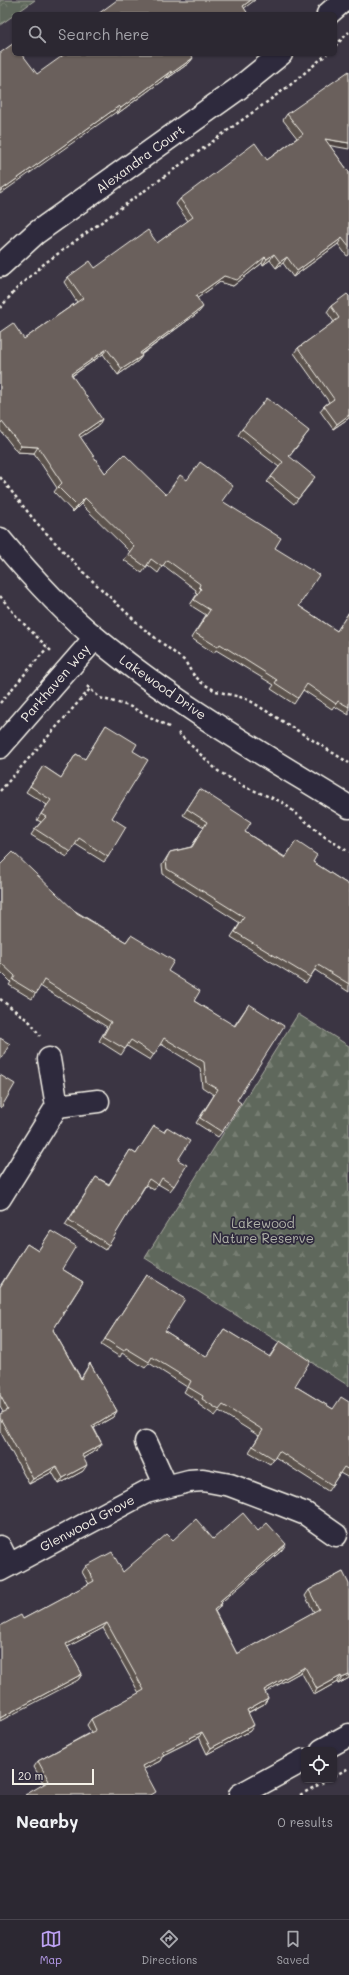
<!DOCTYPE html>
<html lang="en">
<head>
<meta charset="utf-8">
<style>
	:root { --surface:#2c2832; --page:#34303a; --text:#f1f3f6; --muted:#a6a6ac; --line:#48444d; --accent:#bca0f2 }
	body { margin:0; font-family:Mali,sans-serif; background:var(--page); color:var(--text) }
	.controls { position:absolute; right:12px; bottom:12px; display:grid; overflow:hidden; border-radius:6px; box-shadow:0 1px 3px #0004 }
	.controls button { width:36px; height:36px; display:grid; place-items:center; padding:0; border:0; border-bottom:1px solid var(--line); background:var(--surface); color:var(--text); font:20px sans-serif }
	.scale { position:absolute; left:12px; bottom:10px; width:82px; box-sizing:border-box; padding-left:4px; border:2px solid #f4f1e8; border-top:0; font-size:11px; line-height:14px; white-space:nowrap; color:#f4f1e8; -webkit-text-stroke:3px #2f2a3d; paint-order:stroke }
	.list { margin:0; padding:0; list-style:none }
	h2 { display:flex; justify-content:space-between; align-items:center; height:52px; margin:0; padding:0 16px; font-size:17px }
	h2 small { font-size:13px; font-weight:400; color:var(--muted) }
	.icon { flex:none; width:22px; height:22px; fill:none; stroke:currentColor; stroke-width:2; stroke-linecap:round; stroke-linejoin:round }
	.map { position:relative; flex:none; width:349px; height:1795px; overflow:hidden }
	.search { position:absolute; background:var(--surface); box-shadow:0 1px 3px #0004; left:12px; right:12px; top:12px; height:44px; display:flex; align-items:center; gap:10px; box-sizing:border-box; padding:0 14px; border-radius:6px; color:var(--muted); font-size:15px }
	.sheet { height:124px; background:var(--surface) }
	nav { display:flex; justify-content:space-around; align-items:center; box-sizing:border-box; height:56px; border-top:1px solid var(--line); background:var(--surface); font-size:11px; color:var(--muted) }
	nav a { display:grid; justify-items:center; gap:2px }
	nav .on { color:var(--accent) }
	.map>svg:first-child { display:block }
	.forest { fill:url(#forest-firs); stroke:#aaaca2 }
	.park { fill:url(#park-crowns); stroke:#aaaca2 }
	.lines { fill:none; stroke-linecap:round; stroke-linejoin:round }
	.street-casing { stroke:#f4f1e8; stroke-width:25 }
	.path { stroke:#f4f1e8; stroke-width:2.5; stroke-dasharray:3 3; stroke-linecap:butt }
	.street { stroke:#2f2a3d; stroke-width:22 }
	.wall { fill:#5c534e; stroke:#f4f1e8 }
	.shaded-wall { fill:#4b4340; stroke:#f4f1e8 }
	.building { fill:#6b605b; stroke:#f4f1e8 }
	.labels { text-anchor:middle; stroke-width:3.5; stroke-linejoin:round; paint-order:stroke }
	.street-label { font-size:13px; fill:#f4f1e8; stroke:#2f2a3d }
	.park-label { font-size:13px; fill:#b1b3a9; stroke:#2f2a3d }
</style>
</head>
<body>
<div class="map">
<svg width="349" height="1795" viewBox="0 0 349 1795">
	<defs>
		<pattern id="forest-firs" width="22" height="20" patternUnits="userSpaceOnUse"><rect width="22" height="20" fill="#5f685b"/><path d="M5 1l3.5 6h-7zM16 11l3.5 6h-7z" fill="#777e73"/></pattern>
		<pattern id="park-crowns" width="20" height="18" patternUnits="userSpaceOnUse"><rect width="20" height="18" fill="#5f685b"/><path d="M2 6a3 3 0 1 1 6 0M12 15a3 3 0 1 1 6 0" fill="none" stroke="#777e73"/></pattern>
	</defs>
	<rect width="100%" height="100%" fill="#3b3543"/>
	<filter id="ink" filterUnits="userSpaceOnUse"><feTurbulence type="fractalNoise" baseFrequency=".025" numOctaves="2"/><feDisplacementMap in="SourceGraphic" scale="8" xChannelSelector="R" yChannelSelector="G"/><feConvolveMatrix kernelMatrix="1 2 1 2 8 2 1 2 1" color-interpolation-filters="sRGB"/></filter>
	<g filter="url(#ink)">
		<polygon class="forest" points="298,1014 349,1046 349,1386 145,1258"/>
		<polygon class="park" points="0,0 35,0 0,25"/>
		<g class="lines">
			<defs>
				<g id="street">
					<polyline points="328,14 344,0"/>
					<polyline points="0,266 36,233 239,88 281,54"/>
					<path d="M 0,539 C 29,574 61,610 97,639 C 175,704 263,754 349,807"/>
					<polyline points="0,747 95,638"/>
					<polyline points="57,1106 98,1101"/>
					<polyline points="0,1198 57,1106 49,1059"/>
					<polyline points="146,1442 166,1486"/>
					<polyline points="0,1547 9,1565"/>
					<polyline points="0,1570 146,1492 189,1481 203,1480 230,1485 283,1505 306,1514 336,1535"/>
					<polyline points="322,1750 349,1735"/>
					<polyline points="240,1795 304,1760"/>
				</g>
			</defs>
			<use href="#street" class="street-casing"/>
			<g class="path">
				<polyline points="335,46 349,32"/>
				<polyline points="0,308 18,287 45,263 289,86 327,54"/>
				<polyline points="0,477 35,521 82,571 144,629 185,661 192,673 202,683 216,691 244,698 252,702 349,763"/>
				<polyline points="0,596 17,617 51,651"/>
				<polyline points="87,686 100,698 129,706 171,728"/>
				<polyline points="0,703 47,648"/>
				<polyline points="178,733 218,771 243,786 282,802 325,837 349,852"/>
				<polyline points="0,791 90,689"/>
				<polyline points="0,999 30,1022 40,1036"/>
				<polyline points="334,1776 349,1768"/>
				<polyline points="300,1795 327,1780"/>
			</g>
			<use href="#street" class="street"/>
		</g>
		<g class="wall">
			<polygon points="193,58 189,63 168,78 167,77 117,114 116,112 37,74"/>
			<polygon points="287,114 330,146 349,172 349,255 347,256 338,244 293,277 283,263 276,268 270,260 263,265 262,263 233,286 220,282 197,298 199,312 141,355 142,356 138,361 118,375 103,354 72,376 99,425 80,437 105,473 166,495 187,480 222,501 275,548 299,606 337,631 349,612 349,715 334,706 332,709 303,690 294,704 271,689 274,685 216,650 214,653 191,638 206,615 190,605 197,594 195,593 196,590 163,565 158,573 148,565 142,573 124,560 130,552 81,504 73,512 54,492 57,488 34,453 17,452 0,430 0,332 24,339 77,302 64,282 68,277 95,268 157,243 188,221 176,204 180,199 267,160 297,138 283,120"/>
			<polygon points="349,296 349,418 333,429 320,411 324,406 329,402 294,353 298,348 334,322 327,312 331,306"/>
			<polygon points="242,429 309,431 289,457 311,483 294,504 267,482 279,467 238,435"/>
			<polygon points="106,725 133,751 112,818 108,857 104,862 75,844 67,857 31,835 35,829 41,822 37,820 47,805 26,792 43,766 61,778 76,754 85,759"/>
			<polygon points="200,789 245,832 285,857 296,841 313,862 349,885 349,992 315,970 306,983 231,937 240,923 163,874 162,865 170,852 191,847 204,827 183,815"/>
			<polygon points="0,865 126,942 131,935 168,971 194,1001 234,1026 249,1004 237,1100 222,1132 218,1137 196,1123 214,1095 202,1087 200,1068 161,1044 150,1060 127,1046 121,1055 99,1041 107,1027 40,986 32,999 9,985 11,982 0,971"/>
			<polygon points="154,1126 178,1160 174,1186 170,1191 158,1184 154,1190 146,1185 105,1250 65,1225 96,1177 109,1184 130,1150 136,1154"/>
			<polygon points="51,1231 62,1269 83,1282 53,1330 81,1378 90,1363 117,1411 113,1417 94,1428 102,1444 98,1449 83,1458 83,1471 59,1484 52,1472 29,1484 0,1431 0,1414 3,1412 0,1407 0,1286 27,1244 38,1251"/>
			<polygon points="146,1275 165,1331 206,1357 224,1329 269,1357 280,1341 295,1386 333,1409 349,1402 349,1478 340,1473 328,1491 275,1457 270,1464 249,1452 259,1436 219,1411 215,1416 198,1404 199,1402 184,1392 187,1387 149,1363 145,1368 122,1353 120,1357 101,1345"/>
			<polygon points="258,1531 282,1550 221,1602 222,1603 218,1609 215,1611 237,1654 314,1612 305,1596 309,1590 343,1572 349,1678 338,1684 337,1682 314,1695 301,1672 265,1692 268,1698 264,1704 248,1713 250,1731 207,1754 199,1737 163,1755 160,1761 144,1769 44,1784 34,1767 38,1761 91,1732 87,1725 91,1719 139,1693 103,1628 67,1647 82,1674 78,1680 23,1619 89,1584 82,1572 86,1566 123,1572 173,1540 213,1539"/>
		</g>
		<g class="shaded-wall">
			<polygon points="251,0 255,0 239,12 243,6"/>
			<polygon points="193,58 189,63 168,78 172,73"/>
			<polygon points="171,71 167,77 117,114 121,108"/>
			<polygon points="119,106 116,112 0,194 0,191"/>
			<polygon points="325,139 349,143 349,149 321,144"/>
			<polygon points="342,238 338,244 293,277 297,271"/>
			<polygon points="274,254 270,260 263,265 267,259"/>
			<polygon points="265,257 262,263 233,286 220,282 192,302 196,296 224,276"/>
			<polygon points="287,257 283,263 276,268 280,262"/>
			<polygon points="203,307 199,312 136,358 140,353"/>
			<polygon points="107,349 103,354 67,379 71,374"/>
			<polygon points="142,356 138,361 118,375 122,369"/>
			<polygon points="349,415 349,418 333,429 337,424"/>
			<polygon points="102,419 99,425 75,441 79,435"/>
			<polygon points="21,446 38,447 34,453 17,452"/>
			<polygon points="85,498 81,504 73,512 77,506"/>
			<polygon points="117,1411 113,1417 88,1431 92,1426"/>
			<polygon points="102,1444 98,1449 78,1461 82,1455"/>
			<polygon points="87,1465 83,1471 59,1484 63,1478"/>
			<polygon points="56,1466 52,1472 29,1484 33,1479"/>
			<polygon points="286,1544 282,1550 216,1607 220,1601"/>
			<polygon points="222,1603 218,1609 210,1616 214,1610"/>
			<polygon points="107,1623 103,1628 62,1650 66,1644"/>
			<polygon points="305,1667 301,1672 260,1695 264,1690"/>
			<polygon points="82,1674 78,1680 0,1721 0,1718"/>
			<polygon points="349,1675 349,1678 338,1684 342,1678"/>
			<polygon points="341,1676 337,1682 314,1695 317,1689"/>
			<polygon points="268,1698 264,1704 243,1715 247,1710"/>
			<polygon points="254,1725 250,1731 207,1754 211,1748"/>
			<polygon points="202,1732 199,1737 163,1755 160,1761 138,1772 142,1766 162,1752"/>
		</g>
		<g class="building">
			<polygon points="117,0 251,0 243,6 248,14 98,14"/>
			<polygon points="14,43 14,54 22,54 37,74 65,54 191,54 193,58 172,73 171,71 121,108 119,106 0,191 0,53"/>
			<polygon points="349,71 349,143 325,139 349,172 349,247 342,238 297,271 287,257 280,262 274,254 267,259 265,257 237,280 224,276 196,296 203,307 140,353 142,356 122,369 107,349 71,374 102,419 79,435 105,473 124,454 166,495 180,475 187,480 200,462 233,486 222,501 281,538 275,548 319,575 299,606 337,631 349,612 349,707 338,701 336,704 307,684 298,698 275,683 277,680 220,644 218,647 195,633 210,610 194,600 201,589 199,587 200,584 167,560 162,567 151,559 146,567 128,554 134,546 85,498 77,506 58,487 62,483 38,447 21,446 2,422 0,423 0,332 13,323 24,339 83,298 68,277 90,261 95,268 148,230 157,243 193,217 180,199 255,143 267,160 303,134 287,114"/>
			<polygon points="347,294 349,296 349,415 337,424 324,406 334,399 298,348 339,318 331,306"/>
			<polygon points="267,398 309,431 289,456 315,477 298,499 271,477 283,462 242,429"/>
			<polygon points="106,725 137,744 133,751 148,760 112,818 126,827 108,857 79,838 71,852 35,829 46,817 41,814 51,800 30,786 43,766 61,778 76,754 85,759"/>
			<polygon points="200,789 251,822 245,832 285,858 296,841 317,855 313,862 349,885 349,984 318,965 310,977 235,932 244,917 167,869 166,860 170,852 192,847 207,822 187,809"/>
			<polygon points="13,852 77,913 126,942 131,935 174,961 168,971 200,991 194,1001 235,1026 249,1004 284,1026 237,1100 241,1103 222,1132 200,1118 218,1089 206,1082 204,1062 164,1038 154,1055 131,1040 125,1049 103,1036 111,1022 44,980 36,994 13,980 15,976 0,962 0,865"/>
			<polygon points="0,1038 10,1044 0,1060"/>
			<polygon points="0,1075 15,1084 1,1108 0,1107"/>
			<polygon points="154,1126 164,1132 167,1127 190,1141 178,1160 187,1165 174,1186 162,1178 158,1185 149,1179 109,1245 69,1220 96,1177 109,1185 130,1150 136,1154"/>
			<polygon points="51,1231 76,1246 62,1269 83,1282 63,1313 62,1312 63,1314 53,1330 81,1379 90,1363 117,1411 92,1426 102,1444 82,1455 87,1465 63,1478 56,1466 33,1479 0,1418 0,1414 8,1410 0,1395 0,1287 27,1244 38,1251"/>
			<polygon points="146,1275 185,1299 165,1331 206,1357 224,1329 270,1357 280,1341 310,1361 295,1386 333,1409 341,1397 349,1402 349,1470 344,1467 332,1485 279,1451 274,1459 253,1446 263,1430 223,1405 219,1410 202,1399 203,1396 188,1387 191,1381 152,1357 149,1362 126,1348 124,1351 105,1339"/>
			<polygon points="243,1513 258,1531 267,1523 286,1544 220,1601 222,1603 214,1610 237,1654 319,1609 309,1590 343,1572 349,1584 349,1675 342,1678 341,1676 317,1689 305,1667 264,1690 268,1698 247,1710 254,1725 211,1748 202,1732 162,1752 164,1755 142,1766 156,1792 151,1795 25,1795 49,1781 38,1761 96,1730 91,1719 144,1690 107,1623 66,1644 82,1674 0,1718 0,1626 21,1615 23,1619 94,1581 86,1566 112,1552 123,1572 167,1534 173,1540 196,1519 213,1539"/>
		</g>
	</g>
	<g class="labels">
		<g class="street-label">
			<text transform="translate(140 159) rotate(-36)" y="5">Alexandra Court</text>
			<text transform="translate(55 683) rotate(-49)" y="5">Parkhaven Way</text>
			<text transform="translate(163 687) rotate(35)" y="5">Lakewood Drive</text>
			<text transform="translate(87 1523) rotate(-28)" y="5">Glenwood Grove</text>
		</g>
		<g class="park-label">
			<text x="263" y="1228">Lakewood<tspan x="263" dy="15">Nature Reserve</tspan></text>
		</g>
	</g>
</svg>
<div class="controls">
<button><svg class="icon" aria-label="locate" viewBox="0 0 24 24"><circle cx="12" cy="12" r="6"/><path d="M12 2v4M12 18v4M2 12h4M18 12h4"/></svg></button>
</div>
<div class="scale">20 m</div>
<div class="search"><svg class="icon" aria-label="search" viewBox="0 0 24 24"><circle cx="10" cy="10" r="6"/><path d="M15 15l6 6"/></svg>Search here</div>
</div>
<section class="sheet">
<h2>Nearby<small>0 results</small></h2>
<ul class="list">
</ul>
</section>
<nav>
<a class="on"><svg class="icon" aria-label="map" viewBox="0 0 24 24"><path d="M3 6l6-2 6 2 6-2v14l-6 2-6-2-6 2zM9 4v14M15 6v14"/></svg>Map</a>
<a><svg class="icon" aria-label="directions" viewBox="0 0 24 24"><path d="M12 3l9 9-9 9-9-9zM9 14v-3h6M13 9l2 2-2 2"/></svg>Directions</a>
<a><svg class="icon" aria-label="saved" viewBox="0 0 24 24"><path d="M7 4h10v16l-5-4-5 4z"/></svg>Saved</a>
</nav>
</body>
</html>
